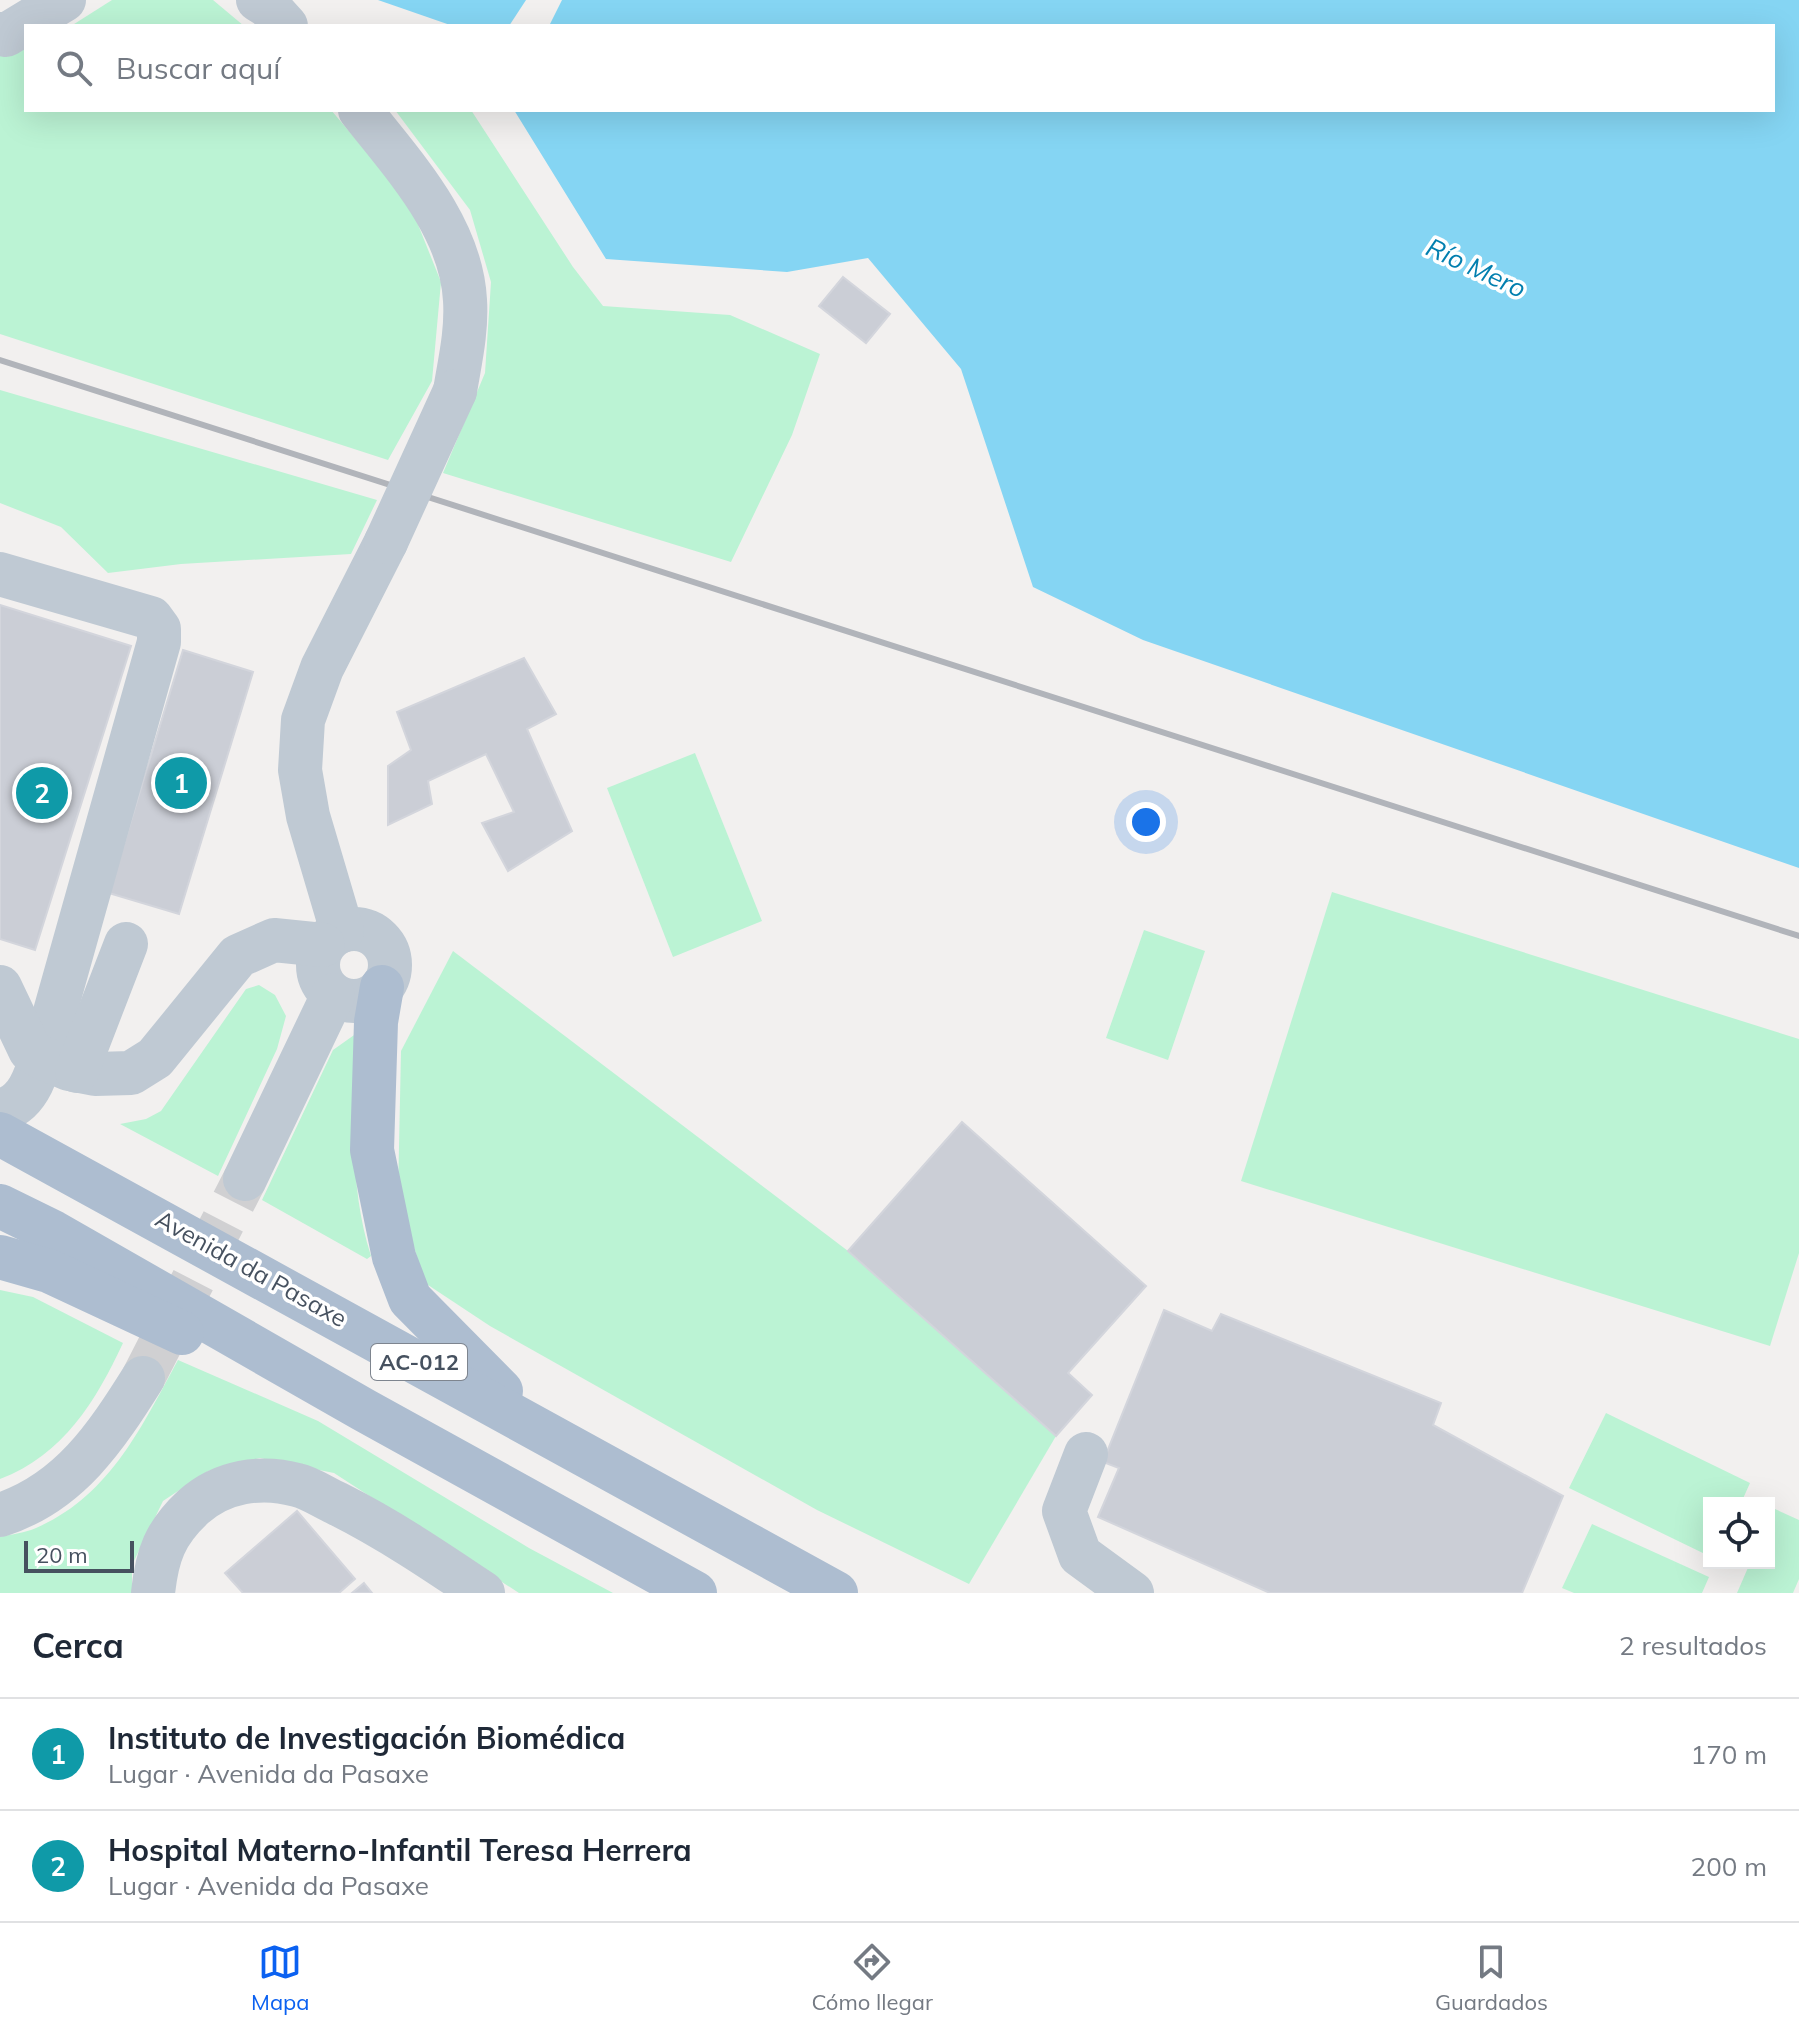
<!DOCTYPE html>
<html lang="es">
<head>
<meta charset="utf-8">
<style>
	:root { --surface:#fff; --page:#f2f2f3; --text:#1f2937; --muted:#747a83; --line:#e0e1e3; --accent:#0b61f1 }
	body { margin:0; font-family:Mulish,sans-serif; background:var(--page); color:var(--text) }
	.controls { position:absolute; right:24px; bottom:24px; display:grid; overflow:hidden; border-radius:0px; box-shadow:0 8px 32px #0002 }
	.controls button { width:72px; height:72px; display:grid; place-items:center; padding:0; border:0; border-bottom:2px solid var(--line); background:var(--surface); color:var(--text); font:40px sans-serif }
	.scale { position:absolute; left:24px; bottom:20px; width:110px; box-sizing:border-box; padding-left:8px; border:4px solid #46515f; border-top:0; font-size:22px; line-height:28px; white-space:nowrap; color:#46515f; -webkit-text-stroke:6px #fff; paint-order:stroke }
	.you { position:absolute; left:1146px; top:822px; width:28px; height:28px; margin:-20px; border:6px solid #fff; border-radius:50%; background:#1a73e8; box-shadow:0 0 0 12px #1a73e833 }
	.badge { display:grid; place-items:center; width:52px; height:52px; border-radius:50%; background:var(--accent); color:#fff; font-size:26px; font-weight:700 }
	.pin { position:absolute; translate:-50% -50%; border:4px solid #fff; box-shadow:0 2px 8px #0006 }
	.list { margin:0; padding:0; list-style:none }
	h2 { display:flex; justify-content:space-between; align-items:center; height:104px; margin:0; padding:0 32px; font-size:34px }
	h2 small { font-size:26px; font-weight:400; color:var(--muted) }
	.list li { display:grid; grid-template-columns:52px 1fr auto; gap:24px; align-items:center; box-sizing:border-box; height:112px; padding:0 32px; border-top:2px solid var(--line) }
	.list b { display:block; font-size:30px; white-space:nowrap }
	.list p { margin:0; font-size:26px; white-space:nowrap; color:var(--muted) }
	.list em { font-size:26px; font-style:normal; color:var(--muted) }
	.icon { flex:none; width:44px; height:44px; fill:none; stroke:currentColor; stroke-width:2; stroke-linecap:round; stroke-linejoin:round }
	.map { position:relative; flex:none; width:1799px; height:1593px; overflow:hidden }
	.search { position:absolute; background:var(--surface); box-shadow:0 8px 32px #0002; left:24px; right:24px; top:24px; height:88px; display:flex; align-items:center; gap:20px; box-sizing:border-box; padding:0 28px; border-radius:0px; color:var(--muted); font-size:30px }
	.sheet { height:328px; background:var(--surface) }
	nav { display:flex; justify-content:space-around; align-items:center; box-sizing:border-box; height:112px; border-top:2px solid var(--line); background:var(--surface); font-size:22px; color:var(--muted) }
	nav a { display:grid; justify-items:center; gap:4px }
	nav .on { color:var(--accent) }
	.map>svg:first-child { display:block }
	.green { fill:#bbf3d4 }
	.water { fill:#85d5f3 }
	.building { fill:#cbced6; stroke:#d3d5dc; stroke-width:2 }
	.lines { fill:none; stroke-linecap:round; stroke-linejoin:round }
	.minor-tunnel { stroke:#d0d0d2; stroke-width:44; stroke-dasharray:44 22; stroke-linecap:butt }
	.minor { stroke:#bfc9d3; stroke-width:44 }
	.major { stroke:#adbdd0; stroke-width:44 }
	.rail { stroke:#b1b4ba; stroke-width:6 }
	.minor-bridge { stroke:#bfc9d3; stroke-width:44 }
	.labels { text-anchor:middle; stroke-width:7; stroke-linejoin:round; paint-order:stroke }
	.shield { fill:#fff; stroke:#7e858f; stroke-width:2 }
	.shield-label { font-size:22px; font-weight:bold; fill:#46515f }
	.street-label { font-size:24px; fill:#46515f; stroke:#fff }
	.water-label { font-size:26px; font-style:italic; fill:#027faf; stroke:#fff }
</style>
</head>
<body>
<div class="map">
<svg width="1799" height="1593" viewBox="0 0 1799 1593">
	<rect width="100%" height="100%" fill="#f2f0ef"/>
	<g class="green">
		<polygon points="112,0 213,0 244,26 71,26"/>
		<polygon points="26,45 26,110 331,110 409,202 441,282 432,381 388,460 0,334 0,53"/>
		<polygon points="395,110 471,110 573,267 603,306 730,315 820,354 792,435 731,562 443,473 485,373 491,282 470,210"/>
		<polygon points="0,390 377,500 351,554 181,564 108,573 61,527 0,503"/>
		<polygon points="695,753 762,921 673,957 607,788"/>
		<polygon points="1332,892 1799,1039 1799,1253 1770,1346 1241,1181"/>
		<polygon points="1144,930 1205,951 1168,1060 1106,1038"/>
		<polygon points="453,951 848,1251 1056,1436 969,1584 817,1510 490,1326 425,1283 398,1195 401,1051"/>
		<polygon points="259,985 275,995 286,1016 277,1049 218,1176 120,1124 146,1119 161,1111 246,989"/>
		<path d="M 357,1033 C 354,1108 348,1183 371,1256 L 367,1259 L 262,1200 L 333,1050 Z"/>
		<path d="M 0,1290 L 33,1297 L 123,1343 C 96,1401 63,1455 0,1479 Z"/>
		<path d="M 178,1360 L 318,1421 L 529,1548 L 613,1593 L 519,1593 L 334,1473 L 260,1458 L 208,1471 L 163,1501 L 132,1565 L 132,1593 L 0,1593 L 0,1537 C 12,1534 25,1533 36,1528 C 110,1496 142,1426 178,1360 Z"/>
		<polygon points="1606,1413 1750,1483 1741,1503 1709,1503 1709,1556 1569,1488"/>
		<polygon points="1775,1509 1799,1520 1799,1579 1793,1593 1737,1593 1750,1563 1769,1563 1769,1522"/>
		<polygon points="1592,1524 1709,1577 1702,1593 1574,1593 1562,1588"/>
	</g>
	<g class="water">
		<polygon points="378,0 526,0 509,26 453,26"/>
		<polygon points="562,0 1799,0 1799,868 1143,640 1033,587 961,369 868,258 787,272 606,259 514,110 1773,110 1773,26 549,26"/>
	</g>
	<g class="building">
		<polygon points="843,277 890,314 866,343 819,306"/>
		<polygon points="0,605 131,646 35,950 0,939"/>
		<polygon points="183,650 253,672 179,914 109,893"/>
		<polygon points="524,658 556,714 527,729 572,831 508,871 482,823 514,812 486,754 428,781 432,804 388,825 388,766 411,750 397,712"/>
		<polygon points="962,1122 1146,1286 1068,1373 1092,1395 1056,1436 848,1251"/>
		<polygon points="1164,1310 1212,1331 1221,1314 1441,1403 1433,1425 1563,1496 1522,1593 1270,1593 1098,1517 1119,1468 1103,1462"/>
		<polygon points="297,1511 355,1579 339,1593 243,1593 225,1573"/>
		<polygon points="364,1583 372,1593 352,1593"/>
	</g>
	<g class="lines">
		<polyline class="minor-tunnel" points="143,1378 245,1179"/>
		<g class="minor">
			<polyline points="258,0 268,6 286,26"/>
			<polyline points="0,34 6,35 64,0"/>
			<path d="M 360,110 C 403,165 461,226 465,300 C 467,331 460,361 455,391"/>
			<path d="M 0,574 L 151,618 L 159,629 L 159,642 L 48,1037 C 38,1065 33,1103 0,1111"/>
			<circle cx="354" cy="965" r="36"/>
			<polyline points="342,931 308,816 300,770 303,720 322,668 386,542"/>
			<polyline points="0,987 30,1050 41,1057 69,1069 95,1074 131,1073 155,1058 238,956 274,940 323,945"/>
			<polyline points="77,1071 126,944"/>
			<polyline points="245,1179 333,995"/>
			<polyline points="1086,1454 1064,1511 1080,1555 1132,1593"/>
			<path d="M 0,1515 C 69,1493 106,1437 143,1378"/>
			<path d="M 153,1593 C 157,1555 165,1533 193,1507 C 222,1481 261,1475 297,1485 C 310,1488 323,1497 336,1503 C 388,1529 434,1560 483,1593"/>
		</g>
		<g class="major">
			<polyline points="382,987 376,1022 372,1150 394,1257 410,1299 501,1391"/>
			<polyline points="0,1134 836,1593"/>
			<polyline points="0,1206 53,1232 364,1410 695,1593"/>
			<polyline points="0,1257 49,1271 182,1333"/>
		</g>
		<polyline class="rail" points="0,360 1799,936"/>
		<polyline class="minor-bridge" points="386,542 455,391"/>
	</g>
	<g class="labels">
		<rect class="shield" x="371" y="1344" width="96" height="36" rx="6"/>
		<g class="shield-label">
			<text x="419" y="1370">AC-012</text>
		</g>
		<g class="street-label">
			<text transform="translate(251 1269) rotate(29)" y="8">Avenida da Pasaxe</text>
		</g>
		<g class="water-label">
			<text transform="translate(1476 268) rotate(25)" y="9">Río Mero</text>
		</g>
	</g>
</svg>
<div class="controls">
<button><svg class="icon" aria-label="locate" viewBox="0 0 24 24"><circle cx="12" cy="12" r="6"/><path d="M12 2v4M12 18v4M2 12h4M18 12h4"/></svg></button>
</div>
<div class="scale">20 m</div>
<div class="you"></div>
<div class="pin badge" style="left:181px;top:783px;background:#0f9aa8">1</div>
<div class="pin badge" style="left:42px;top:793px;background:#0f9aa8">2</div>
<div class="search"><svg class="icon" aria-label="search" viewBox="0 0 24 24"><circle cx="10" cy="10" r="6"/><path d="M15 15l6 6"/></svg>Buscar aquí</div>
</div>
<section class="sheet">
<h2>Cerca<small>2 resultados</small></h2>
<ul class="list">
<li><span class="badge" style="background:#0f9aa8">1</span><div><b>Instituto de Investigación Biomédica</b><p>Lugar · Avenida da Pasaxe</p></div><em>170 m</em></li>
<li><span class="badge" style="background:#0f9aa8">2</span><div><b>Hospital Materno-Infantil Teresa Herrera</b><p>Lugar · Avenida da Pasaxe</p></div><em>200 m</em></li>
</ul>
</section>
<nav>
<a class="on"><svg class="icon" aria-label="map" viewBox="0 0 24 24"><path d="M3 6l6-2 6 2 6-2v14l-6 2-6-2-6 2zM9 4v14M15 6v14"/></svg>Mapa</a>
<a><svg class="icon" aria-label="directions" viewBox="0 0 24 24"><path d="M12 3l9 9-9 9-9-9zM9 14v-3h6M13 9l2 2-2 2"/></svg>Cómo llegar</a>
<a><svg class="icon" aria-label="saved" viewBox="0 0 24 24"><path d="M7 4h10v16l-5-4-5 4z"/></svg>Guardados</a>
</nav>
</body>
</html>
